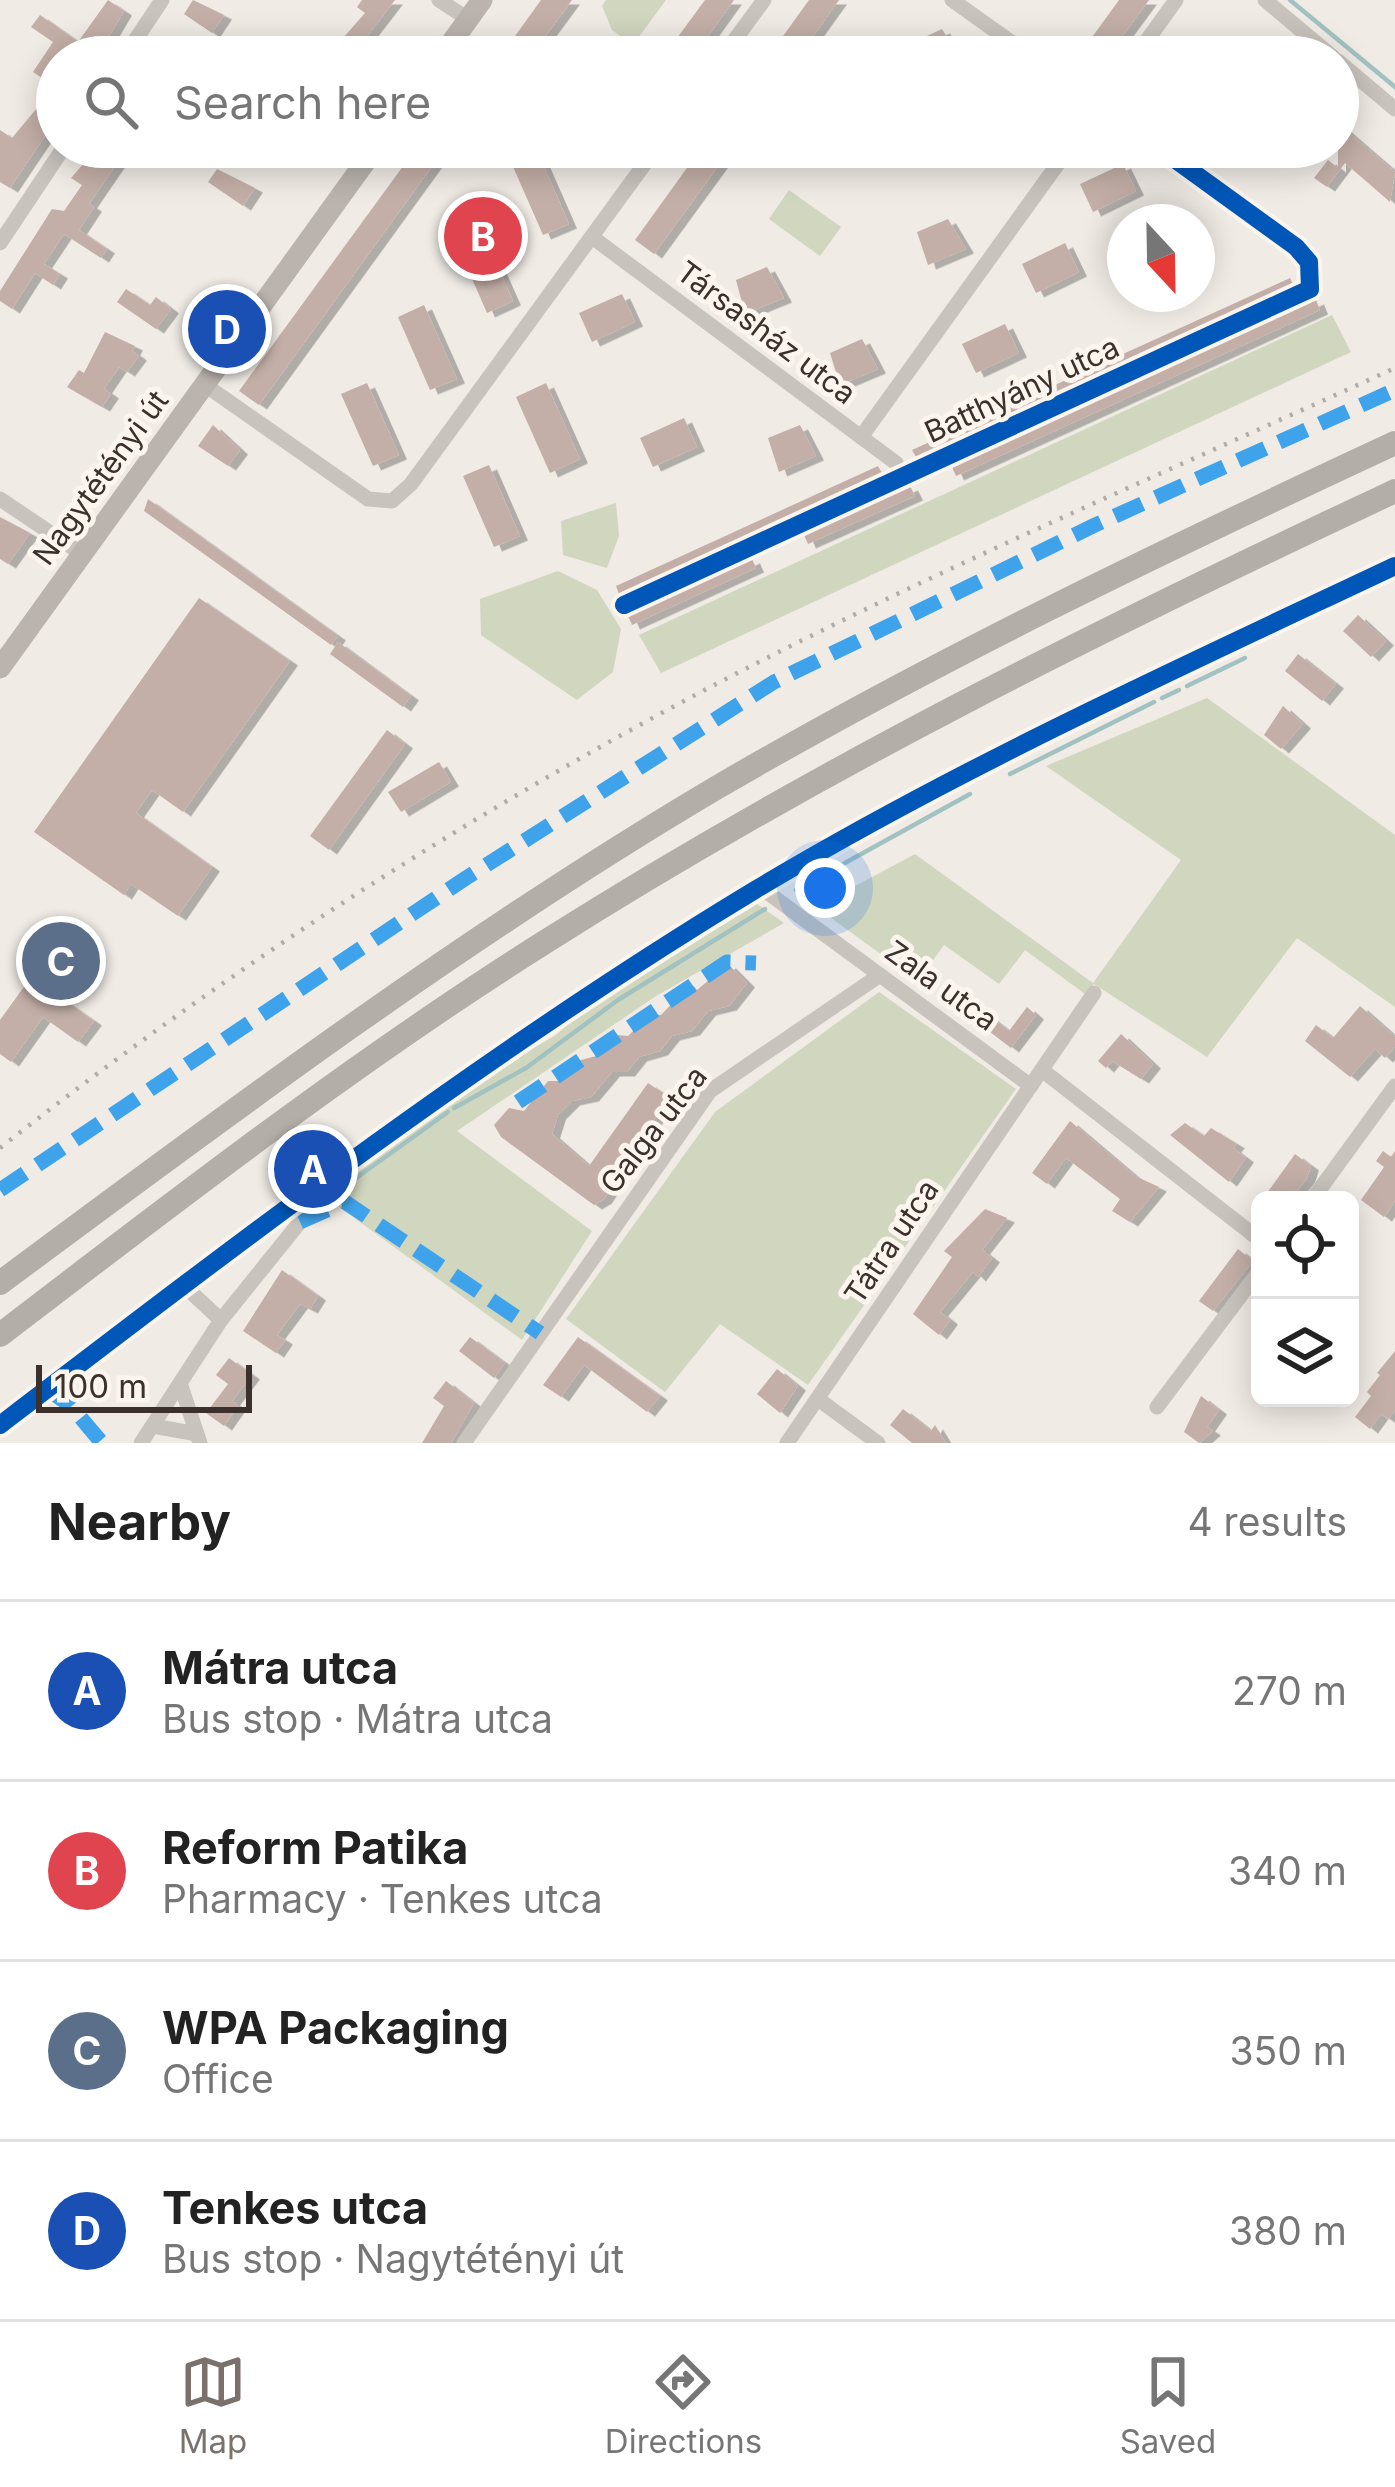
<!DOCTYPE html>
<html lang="en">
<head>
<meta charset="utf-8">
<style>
	:root { --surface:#fff; --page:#f2f2f2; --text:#222; --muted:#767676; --line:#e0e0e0; --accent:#7a716c }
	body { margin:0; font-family:Inter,sans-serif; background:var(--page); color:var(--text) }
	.controls { position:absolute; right:36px; bottom:36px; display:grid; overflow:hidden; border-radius:18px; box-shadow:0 6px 30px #0003 }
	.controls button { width:108px; height:108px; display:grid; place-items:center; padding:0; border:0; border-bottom:3px solid var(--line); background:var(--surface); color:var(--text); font:60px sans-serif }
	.compass { position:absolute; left:1107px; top:204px; width:108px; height:108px; border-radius:50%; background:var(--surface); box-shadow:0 6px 30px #0003; rotate:158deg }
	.scale { position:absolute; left:36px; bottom:30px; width:216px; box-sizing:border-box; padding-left:12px; border:6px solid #3b302b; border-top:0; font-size:33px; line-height:42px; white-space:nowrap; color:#3b302b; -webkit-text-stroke:9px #fbf5ee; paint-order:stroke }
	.you { position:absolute; left:825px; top:888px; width:42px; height:42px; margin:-30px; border:9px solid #fff; border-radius:50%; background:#1a73e8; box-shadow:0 0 0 18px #1a73e833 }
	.badge { display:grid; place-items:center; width:78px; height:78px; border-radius:50%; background:var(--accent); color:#fff; font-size:39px; font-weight:700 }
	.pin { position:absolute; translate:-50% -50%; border:6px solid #fff; box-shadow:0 3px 12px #0006 }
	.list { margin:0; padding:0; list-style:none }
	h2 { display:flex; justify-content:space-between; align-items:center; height:156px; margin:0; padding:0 48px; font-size:51px }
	h2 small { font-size:39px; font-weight:400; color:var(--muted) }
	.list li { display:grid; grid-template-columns:78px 1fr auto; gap:36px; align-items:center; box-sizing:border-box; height:180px; padding:0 48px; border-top:3px solid var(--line) }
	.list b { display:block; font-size:45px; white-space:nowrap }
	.list p { margin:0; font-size:39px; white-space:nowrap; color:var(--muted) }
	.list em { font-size:39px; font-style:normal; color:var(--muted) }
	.icon { flex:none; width:66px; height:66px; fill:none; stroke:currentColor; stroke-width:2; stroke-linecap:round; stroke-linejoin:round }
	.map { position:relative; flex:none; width:1395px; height:1443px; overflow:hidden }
	.search { position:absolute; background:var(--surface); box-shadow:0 6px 30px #0003; left:36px; right:36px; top:36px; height:132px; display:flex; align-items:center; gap:30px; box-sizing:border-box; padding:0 42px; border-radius:66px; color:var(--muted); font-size:45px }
	.sheet { height:876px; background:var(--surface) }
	nav { display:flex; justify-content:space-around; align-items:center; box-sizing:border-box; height:168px; border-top:3px solid var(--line); background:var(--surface); font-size:33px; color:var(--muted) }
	nav a { display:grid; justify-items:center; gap:6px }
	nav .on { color:var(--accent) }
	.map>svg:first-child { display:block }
	.green { fill:#d1d6bf }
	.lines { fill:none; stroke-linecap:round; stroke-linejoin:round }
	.stream { stroke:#a1c2c1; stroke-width:4.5 }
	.building { fill:#c3afa7; filter:url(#shadow) }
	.minor { stroke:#c9c3be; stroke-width:15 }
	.tertiary { stroke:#c9c3be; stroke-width:18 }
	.secondary { stroke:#bab3ae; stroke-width:21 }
	.trunk { stroke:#b4aea8; stroke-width:24 }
	.rail { stroke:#b1aca8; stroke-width:4.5; stroke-dasharray:3 9; stroke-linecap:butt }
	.quiet { stroke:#3fa3eb; stroke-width:15; stroke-dasharray:30 15; stroke-linecap:butt }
	.cycleway-casing { stroke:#fbf5ee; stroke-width:26 }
	.cycleway { stroke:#0057b8; stroke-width:18 }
	.labels { text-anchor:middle; stroke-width:10; stroke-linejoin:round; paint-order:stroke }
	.street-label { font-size:30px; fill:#3b302b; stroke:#fbf5ee }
</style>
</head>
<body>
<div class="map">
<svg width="1395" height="1443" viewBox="0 0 1395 1443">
	<defs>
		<filter id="shadow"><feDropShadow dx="8" dy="4.5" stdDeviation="0" flood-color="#0004"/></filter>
	</defs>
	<rect width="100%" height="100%" fill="#f0ebe5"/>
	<g class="green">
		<polygon points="606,0 666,0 633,45 612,30 602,6"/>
		<polygon points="789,190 841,227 820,256 769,219"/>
		<polygon points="1332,315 1351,352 661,673 639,635"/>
		<polygon points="616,503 619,536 607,568 563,555 561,521"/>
		<polygon points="558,571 597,590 621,629 613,672 577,700 481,635 480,599"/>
		<polygon points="1207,698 1395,835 1395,1007 1297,938 1207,1057 1094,984 1085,994 1025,950 999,984 944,945 918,981 816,907 915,854 1093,983 1181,860 1046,766"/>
		<polygon points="757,904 784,923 656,996 457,1131 592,1231 522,1340 320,1193 488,1074 556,1035 588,1006"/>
		<polygon points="879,992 1016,1089 808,1385 720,1324 665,1392 566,1319 715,1112"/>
	</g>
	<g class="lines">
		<g class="stream">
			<polyline points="1290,0 1395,87"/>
			<polyline points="1187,686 1245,658"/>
			<polyline points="1162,698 1179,690"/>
			<polyline points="1010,774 1154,702"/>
			<polyline points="796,890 970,794"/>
			<polyline points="454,1108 526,1068 618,1000 765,909"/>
			<polyline points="315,1200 345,1186 448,1112"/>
		</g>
	</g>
	<g class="building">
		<polygon points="108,0 124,11 97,57 57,57 57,88 33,72 53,42 31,27 40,15 78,42"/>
		<polygon points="193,0 224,15 212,33 184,14"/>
		<polygon points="362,0 395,0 351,57 336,46 365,13 357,7"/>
		<polygon points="541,0 572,0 530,57 500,57"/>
		<polygon points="705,0 734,0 693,57 663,57"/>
		<polygon points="809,0 839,0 798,57 768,57"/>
		<polygon points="1119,0 1149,0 1107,57 1090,57 1082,51"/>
		<polygon points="942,29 959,57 918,57 912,43"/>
		<polygon points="57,99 57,118 10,188 0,182 0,130 12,138 37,108 47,114"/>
		<polygon points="1338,123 1395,172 1390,202 1345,163 1327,187 1314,178 1328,160 1338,168"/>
		<polygon points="98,147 128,147 89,204 94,207 79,230 107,249 101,258 64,234 44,264 60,274 53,285 35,273 12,309 0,301 0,291 52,209 64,211 82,185 71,178"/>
		<polygon points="417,147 446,147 259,405 239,391"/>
		<polygon points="702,147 732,147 654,254 635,240"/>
		<polygon points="537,151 569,224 543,235 511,162"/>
		<polygon points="1123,164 1136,191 1093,212 1080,184"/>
		<polygon points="217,169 255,188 243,206 208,182"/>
		<polygon points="948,219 966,249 928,265 917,232"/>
		<polygon points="481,229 513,301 487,313 455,240"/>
		<polygon points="1065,243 1079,272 1036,293 1022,264"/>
		<polygon points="767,267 784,298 745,314 736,280"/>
		<polygon points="1290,278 1293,284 916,457 912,450"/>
		<polygon points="126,289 150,305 156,297 171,309 156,329 117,302"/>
		<polygon points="622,294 635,322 592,342 579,313"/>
		<polygon points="1316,300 1320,310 956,476 952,467"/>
		<polygon points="424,305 457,379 430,390 398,317"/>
		<polygon points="1005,324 1019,353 976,373 962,344"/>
		<polygon points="105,332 135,346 132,351 139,356 127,372 119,367 104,389 111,394 102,407 67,387 79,370 84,373"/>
		<polygon points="862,339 878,369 840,385 830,353"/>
		<polygon points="367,383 399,455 373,466 341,394"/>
		<polygon points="546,383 580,459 550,473 516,397"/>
		<polygon points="684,418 697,447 653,467 640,438"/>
		<polygon points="213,425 240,450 228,466 198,446"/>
		<polygon points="800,425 816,456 779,472 768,438"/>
		<polygon points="489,465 520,536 494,547 463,476"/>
		<polygon points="878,466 882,473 619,594 616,586"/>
		<polygon points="910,486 915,496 808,544 804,535"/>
		<polygon points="148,499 338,636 331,645 144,511"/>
		<polygon points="0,517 30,533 8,564 0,559"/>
		<polygon points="752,559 756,568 632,625 628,616"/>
		<polygon points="199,598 290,661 183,812 152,790 136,813 212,867 178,916 131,884 124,895 34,832"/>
		<polygon points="1358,615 1386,641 1371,657 1343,631"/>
		<polygon points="338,642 411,696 403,707 330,654"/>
		<polygon points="1298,654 1336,684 1322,701 1285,671"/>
		<polygon points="1283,706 1303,724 1281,749 1264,735"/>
		<polygon points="387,730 405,744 329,850 310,836"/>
		<polygon points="439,762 451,782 401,812 388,792"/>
		<polygon points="728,964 747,983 729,1006 708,1011 692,1031 672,1036 660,1051 639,1057 627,1072 612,1072 591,1097 572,1101 558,1115 552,1134 589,1166 648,1083 669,1097 604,1199 594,1205 501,1137 494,1125 509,1108 524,1111 548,1081 560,1081 581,1060 596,1056 617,1035 628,1036 650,1014 661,1015 682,993 694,986 697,990"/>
		<polygon points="31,977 94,1021 78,1042 43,1017 11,1062 0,1054 0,1020"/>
		<polygon points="968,1000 1009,1031 1027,1007 1036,1015 1011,1048 960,1009"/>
		<polygon points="1360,1006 1395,1037 1395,1047 1385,1058 1375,1049 1350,1077 1305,1041 1316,1025 1333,1038"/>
		<polygon points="1121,1034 1153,1064 1141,1079 1112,1061 1106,1068 1098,1061"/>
		<polygon points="1070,1121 1135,1176 1159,1187 1130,1222 1112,1211 1120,1199 1066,1158 1047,1184 1032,1173"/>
		<polygon points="1185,1123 1204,1136 1211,1128 1237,1144 1233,1148 1246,1158 1229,1182 1170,1135"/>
		<polygon points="1383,1151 1391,1157 1395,1151 1395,1201 1384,1217 1361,1200 1384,1167 1376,1161"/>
		<polygon points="1295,1154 1311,1166 1307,1178 1290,1200 1262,1200"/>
		<polygon points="985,1209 1007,1218 982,1250 992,1258 978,1277 973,1272 940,1312 950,1320 939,1335 913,1314 952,1257 944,1251"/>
		<polygon points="1238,1249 1253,1261 1213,1311 1199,1301"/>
		<polygon points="282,1270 318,1296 310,1309 300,1304 277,1335 285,1340 276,1353 243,1331"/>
		<polygon points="470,1337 505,1363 494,1378 459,1351"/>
		<polygon points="578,1337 660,1396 647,1412 584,1365 561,1397 543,1385"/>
		<polygon points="1395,1351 1395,1410 1388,1419 1381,1414 1370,1429 1355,1417 1371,1396 1367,1392 1380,1375 1377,1373"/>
		<polygon points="229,1358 252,1375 232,1401 238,1406 224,1426 206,1413 228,1384 216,1375"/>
		<polygon points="777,1369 798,1386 780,1413 757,1394"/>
		<polygon points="446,1381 474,1403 451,1443 422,1443 444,1406 433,1398"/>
		<polygon points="1201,1396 1219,1410 1207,1427 1213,1431 1199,1443 1184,1432"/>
		<polygon points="903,1409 931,1431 935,1425 946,1443 912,1443 890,1425"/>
	</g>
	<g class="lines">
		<g class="minor">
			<polyline points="439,0 468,19"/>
			<polyline points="952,0 1032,57"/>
			<polyline points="1265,0 1333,57"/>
			<polyline points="124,57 162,0"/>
			<polyline points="722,57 764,0"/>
			<polyline points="1135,57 1176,0"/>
			<polyline points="1338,61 1395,109"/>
			<polyline points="592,237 896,463 903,476"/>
			<polyline points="0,243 64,147"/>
			<polyline points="205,385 368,499 392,501 411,484 657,147"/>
			<polyline points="861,437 1070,147"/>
			<polyline points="0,499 82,554"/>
			<polyline points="624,605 1310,289 1309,262 1296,247 1158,147"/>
			<polyline points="760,887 1031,1086"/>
			<polyline points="1042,1070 1260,1240"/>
			<polyline points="1312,1200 1395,1086"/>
			<polyline points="221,1320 300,1222"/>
			<polyline points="181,1386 200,1443"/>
			<polyline points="818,1399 878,1443"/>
			<polyline points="1157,1407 1260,1270"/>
			<polyline points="153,1426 197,1434"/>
			<polyline points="141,1443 221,1320 183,1285"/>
			<polyline points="464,1443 710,1091 880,975"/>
			<polyline points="787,1443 1094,993"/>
		</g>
		<path class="tertiary" d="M 0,1425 C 246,1237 490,1050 755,890 C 960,767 1179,668 1395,566"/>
		<g class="secondary">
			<polyline points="441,57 482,0"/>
			<polyline points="0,668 376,147"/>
		</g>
		<g class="trunk">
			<path d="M 0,1283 C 233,1110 466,936 716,788 C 935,660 1165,550 1395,443"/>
			<path d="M 0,1335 C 178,1199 356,1061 545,942 C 816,770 1105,627 1395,491"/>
		</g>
		<path class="rail" d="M 0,1148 C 214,980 442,831 682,702 C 913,579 1156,477 1395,368"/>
		<g class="quiet">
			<polyline points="518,1102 727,962 756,963"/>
			<polyline points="0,1190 466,878 774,682 1095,525 1395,390"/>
			<polyline points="300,1222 345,1202 540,1333"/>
			<polyline points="47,1389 70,1405 102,1443"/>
		</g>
		<defs>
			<g id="cycleway">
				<polyline points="624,605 1310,289 1309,262 1296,247 1158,147"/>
				<path d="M 0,1425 C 246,1237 490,1050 755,890 C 960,767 1179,668 1395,566"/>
			</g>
		</defs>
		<use href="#cycleway" class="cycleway-casing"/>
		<use href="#cycleway" class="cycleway"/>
	</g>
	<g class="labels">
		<g class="street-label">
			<text transform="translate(766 333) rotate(37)" y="10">Társasház utca</text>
			<text transform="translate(1022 390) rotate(-25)" y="10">Batthyány utca</text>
			<text transform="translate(101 478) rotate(-54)" y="10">Nagytétényi út</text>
			<text transform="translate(941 986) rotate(36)" y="10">Zala utca</text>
			<text transform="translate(654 1130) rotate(-52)" y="10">Galga utca</text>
			<text transform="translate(892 1242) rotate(-56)" y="10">Tátra utca</text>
		</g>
	</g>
</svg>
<div class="controls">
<button><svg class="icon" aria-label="locate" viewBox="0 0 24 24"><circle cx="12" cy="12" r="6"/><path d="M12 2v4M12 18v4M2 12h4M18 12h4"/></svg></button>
<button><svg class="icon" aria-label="layers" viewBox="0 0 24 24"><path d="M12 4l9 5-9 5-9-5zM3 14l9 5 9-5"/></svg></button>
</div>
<svg class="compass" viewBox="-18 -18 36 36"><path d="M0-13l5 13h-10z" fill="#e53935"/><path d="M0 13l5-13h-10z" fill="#767676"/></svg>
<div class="scale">100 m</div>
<div class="you"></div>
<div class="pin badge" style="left:313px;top:1169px;background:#1a4fb4">A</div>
<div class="pin badge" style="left:483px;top:236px;background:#e0444e">B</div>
<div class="pin badge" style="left:61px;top:961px;background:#5c6f8a">C</div>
<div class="pin badge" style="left:227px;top:329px;background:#1a4fb4">D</div>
<div class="search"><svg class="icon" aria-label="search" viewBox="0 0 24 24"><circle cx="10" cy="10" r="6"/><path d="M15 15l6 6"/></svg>Search here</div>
</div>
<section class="sheet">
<h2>Nearby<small>4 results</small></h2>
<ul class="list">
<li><span class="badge" style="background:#1a4fb4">A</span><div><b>Mátra utca</b><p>Bus stop · Mátra utca</p></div><em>270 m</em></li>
<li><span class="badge" style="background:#e0444e">B</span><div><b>Reform Patika</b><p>Pharmacy · Tenkes utca</p></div><em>340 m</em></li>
<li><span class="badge" style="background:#5c6f8a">C</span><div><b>WPA Packaging</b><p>Office</p></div><em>350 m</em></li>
<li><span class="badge" style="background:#1a4fb4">D</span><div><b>Tenkes utca</b><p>Bus stop · Nagytétényi út</p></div><em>380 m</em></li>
</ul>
</section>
<nav>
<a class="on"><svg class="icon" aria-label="map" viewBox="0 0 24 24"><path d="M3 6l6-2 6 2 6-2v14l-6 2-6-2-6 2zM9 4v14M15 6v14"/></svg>Map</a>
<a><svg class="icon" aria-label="directions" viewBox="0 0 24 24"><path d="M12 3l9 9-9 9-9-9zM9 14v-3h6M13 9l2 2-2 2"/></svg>Directions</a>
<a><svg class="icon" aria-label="saved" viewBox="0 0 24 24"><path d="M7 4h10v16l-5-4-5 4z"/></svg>Saved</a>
</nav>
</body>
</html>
